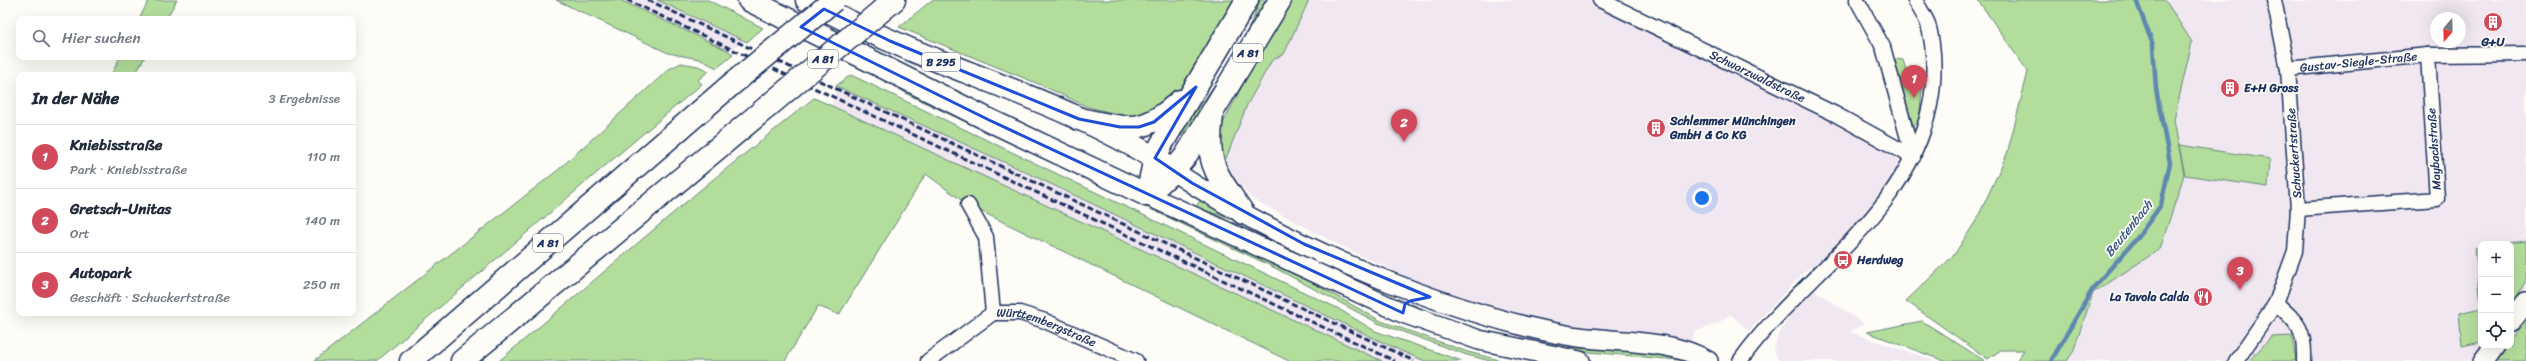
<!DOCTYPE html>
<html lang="de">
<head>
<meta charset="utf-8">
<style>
	:root { --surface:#fff; --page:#f2f2f3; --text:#1f2937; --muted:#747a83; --line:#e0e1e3; --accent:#d1495b }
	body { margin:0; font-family:Sriracha,sans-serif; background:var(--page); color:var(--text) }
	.controls { position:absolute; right:12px; bottom:12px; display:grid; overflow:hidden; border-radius:8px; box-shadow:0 4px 16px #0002 }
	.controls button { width:36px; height:36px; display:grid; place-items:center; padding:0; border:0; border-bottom:1px solid var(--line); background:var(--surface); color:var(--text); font:20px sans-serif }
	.compass { position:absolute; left:2430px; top:12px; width:36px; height:36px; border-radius:50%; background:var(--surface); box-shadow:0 4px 16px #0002; rotate:199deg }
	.you { position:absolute; left:1702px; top:198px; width:14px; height:14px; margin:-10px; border:3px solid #fff; border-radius:50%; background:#1a73e8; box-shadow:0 0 0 6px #1a73e833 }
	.badge { display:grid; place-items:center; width:26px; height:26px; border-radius:50%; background:var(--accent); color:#fff; font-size:13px; font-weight:700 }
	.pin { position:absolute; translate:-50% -33px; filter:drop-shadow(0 1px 2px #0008) }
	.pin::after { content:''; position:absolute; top:21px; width:14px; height:12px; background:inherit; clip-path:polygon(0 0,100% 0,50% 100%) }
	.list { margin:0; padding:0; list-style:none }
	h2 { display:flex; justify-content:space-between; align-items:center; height:52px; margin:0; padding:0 16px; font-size:17px }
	h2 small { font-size:13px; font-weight:400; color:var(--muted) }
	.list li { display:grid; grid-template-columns:26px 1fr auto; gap:12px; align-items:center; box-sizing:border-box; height:64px; padding:0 16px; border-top:1px solid var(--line) }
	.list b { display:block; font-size:15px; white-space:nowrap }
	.list p { margin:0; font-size:13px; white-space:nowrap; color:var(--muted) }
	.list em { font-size:13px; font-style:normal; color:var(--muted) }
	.icon { flex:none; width:22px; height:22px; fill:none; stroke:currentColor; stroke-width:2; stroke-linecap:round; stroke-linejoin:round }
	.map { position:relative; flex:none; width:2526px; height:361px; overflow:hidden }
	.search { position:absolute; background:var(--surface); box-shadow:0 4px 16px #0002; left:16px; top:16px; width:340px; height:44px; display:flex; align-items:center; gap:10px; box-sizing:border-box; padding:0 14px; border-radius:8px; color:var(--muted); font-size:15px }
	.panel { position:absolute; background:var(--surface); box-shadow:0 4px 16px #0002; left:16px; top:72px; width:340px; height:244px; border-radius:8px }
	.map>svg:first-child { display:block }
	.built { fill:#f0e7f1; fill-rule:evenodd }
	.green { fill:#b3dd9b; stroke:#67867c }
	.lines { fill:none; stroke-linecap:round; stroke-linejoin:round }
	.stream { stroke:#5e87b1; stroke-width:4.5 }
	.minor-casing { stroke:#1b2f5e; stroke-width:17 }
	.secondary-casing { stroke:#1b2f5e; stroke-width:22 }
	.primary-casing { stroke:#1b2f5e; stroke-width:25 }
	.motorway-casing { stroke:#1b2f5e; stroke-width:25 }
	.minor { stroke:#fdfcf7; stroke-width:14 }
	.secondary { stroke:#fdfcf7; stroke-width:19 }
	.primary { stroke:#fdfcf7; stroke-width:22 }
	.motorway { stroke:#fdfcf7; stroke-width:22 }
	.rail { stroke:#1b2f5e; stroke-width:3; stroke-dasharray:6 3; stroke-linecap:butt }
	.motorway-bridge-casing { stroke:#1b2f5e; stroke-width:25; stroke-linecap:butt }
	.motorway-bridge { stroke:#fdfcf7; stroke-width:22 }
	.marked { fill:none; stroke:#1d4ed8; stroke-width:3; stroke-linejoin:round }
	.labels { text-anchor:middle; stroke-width:3.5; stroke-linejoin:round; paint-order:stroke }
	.shield { fill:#fdfcf7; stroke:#5f6c8c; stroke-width:1 }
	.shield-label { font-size:11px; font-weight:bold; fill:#1b2f5e }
	.poi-label { font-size:12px; font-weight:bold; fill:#1b2f5e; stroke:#fdfcf7; text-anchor:start }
	.street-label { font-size:12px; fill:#1b2f5e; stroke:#fdfcf7 }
	.water-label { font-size:13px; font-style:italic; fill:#3c5b88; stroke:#fdfcf7 }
</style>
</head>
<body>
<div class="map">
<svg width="2526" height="361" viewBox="0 0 2526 361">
	<rect width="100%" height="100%" fill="#fdfcf7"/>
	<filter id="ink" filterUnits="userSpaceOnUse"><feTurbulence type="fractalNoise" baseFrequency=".025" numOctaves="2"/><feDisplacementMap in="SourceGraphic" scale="8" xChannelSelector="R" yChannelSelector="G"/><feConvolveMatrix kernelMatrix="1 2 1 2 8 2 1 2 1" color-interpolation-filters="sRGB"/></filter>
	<g filter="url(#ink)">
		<g class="built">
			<polygon points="620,0 657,0 744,41 729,51"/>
			<polygon points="1309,0 1600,0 1913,157 1860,232 1803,273 1749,331 1730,314 1718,323 1694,332 1692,341 1578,337 1430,297 1401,274 1349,250 1251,198 1223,166 1247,105 1272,60 1284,54"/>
			<path d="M 2165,0 L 2526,0 L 2526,361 L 2067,361 L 2073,351 L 2093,293 L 2160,249 L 2184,175 L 2174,120 L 2192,42 ZM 2436,18 L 2460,18 L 2460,42 L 2436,42 ZM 2481,244 L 2511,244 L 2511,346 L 2481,346 Z"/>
			<polygon points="836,86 1015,167 1262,286 1425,361 1382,361 832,106"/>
			<polygon points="1807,285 1864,324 1849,332 1935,361 1779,361 1774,351 1777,338"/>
		</g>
		<g class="green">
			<polygon points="149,0 177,0 166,19 139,19"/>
			<polygon points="556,0 620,0 729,51 733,55 717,68 699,59 668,53"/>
			<polygon points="657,0 708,0 763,28 747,42"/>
			<polygon points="932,0 1234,0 1175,98 1158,112 1130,117 1088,107 1041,85 899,27"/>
			<path d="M 1260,0 L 1269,0 L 1185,137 L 1179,134 C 1206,98 1247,42 1260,0 Z"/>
			<polygon points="1291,0 1309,0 1284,54 1272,60 1247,105 1223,166 1216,137 1259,53 1286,11"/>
			<polygon points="1978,0 2165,0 2192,42 2174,120 2184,175 2160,249 2093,293 2073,352 2067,361 2016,361 2024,350 2001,350 1988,359 1906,301 1954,255 1977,219 2007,154 2028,72"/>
			<polygon points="120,57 145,57 135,75 111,75"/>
			<polygon points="1895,59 1903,60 1907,73 1923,75 1919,123 1913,125 1895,68"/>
			<path d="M 681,63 L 698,66 L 709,71 L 698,80 L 702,84 C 593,175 485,269 377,361 L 314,361 L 558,170 L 669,69 Z"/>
			<polygon points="864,67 1309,281 1381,321 1468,352 1503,361 1490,361 1467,355 1378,323 1271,266 909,95"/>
			<polygon points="851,75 1337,308 1375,331 1462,361 1425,361 1401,351 1015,167 836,86"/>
			<polygon points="814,98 832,106 1382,361 1289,361 968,205 926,174 839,315 818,306 785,361 499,361 705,186"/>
			<polygon points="2179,145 2270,159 2268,187 2185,175"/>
			<polygon points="1202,197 1247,225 1196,207"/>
			<polygon points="2526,241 2526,283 2511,305 2511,244 2499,244"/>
			<polygon points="2481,247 2481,304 2475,248"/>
			<path d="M 1412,304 C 1447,321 1515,342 1554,346 C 1600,351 1644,350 1689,361 L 1578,351 L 1485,333 L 1410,307 Z"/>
			<polygon points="2481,308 2481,342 2462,346 2459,313"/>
			<polygon points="1922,321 1985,361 1944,361 1867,332"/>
			<polygon points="2526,321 2526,361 2493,361 2506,346 2511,346 2511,339"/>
			<polygon points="2292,336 2296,361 2249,361 2271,337"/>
		</g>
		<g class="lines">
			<polyline class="stream" points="2051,361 2094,287 2138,237 2161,205 2170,163 2156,89 2153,45 2136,0"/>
			<defs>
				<g id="minor">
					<path id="s1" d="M 1600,0 L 1835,114 L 1913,157"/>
					<polyline points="1857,0 1883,47 1913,157"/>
					<path id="s2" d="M 2288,69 L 2428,55 L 2526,54"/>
					<polyline points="968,205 986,237 993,313"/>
					<polyline points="2298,209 2437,199 2428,55"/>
					<path d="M 2276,303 C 2299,324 2305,329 2304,361"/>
					<path id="s3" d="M 993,313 L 1020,313 L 1045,321 L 1136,361"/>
					<polyline points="928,361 993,313"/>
					<path d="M 1740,361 C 1802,274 1908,216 1930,105 C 1935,80 1935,49 1928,24 C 1925,16 1919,8 1915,0"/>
					<polyline points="2236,361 2276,303 2295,251 2298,209 2288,69 2274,0"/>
				</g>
				<g id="secondary">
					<path d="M 1173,171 C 1273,238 1412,298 1528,327 C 1545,331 1562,335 1579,337 C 1618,342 1675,340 1708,361"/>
					<polyline points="1147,195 1403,313 1479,340 1580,361"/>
					<polyline points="2511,322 2526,302"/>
					<polyline points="2483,361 2494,346"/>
				</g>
				<g id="primary">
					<polyline points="749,0 989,120 1147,195"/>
					<path d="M 807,0 C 850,23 895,44 941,62 C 1017,92 1104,123 1171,169"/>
				</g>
				<g id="motorway">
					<polyline points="881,11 894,0"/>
					<path d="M 1212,116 C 1205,166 1217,174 1243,213"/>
					<path d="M 1079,119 C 1127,128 1141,137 1180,101"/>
					<polyline points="1147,195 1173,171 1185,157 1280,0"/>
					<polyline points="1147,195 1155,158 1161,145 1247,0"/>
					<polyline points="411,361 726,89"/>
					<polyline points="462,361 766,108"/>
				</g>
			</defs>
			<use href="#minor" class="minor-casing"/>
			<use href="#secondary" class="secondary-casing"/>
			<use href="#primary" class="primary-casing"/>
			<use href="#motorway" class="motorway-casing"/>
			<use href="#minor" class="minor"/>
			<use href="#secondary" class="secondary"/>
			<use href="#primary" class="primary"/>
			<use href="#motorway" class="motorway"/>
			<g class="rail">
				<polyline points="627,0 1395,361"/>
				<polyline points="648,0 1414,361"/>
			</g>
			<defs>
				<g id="motorway-bridge">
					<polyline points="726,89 834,0"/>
					<polyline points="766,108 881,11"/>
				</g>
			</defs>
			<use href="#motorway-bridge" class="motorway-bridge-casing"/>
			<use href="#motorway-bridge" class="motorway-bridge"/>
		</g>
	</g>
	<path class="marked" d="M 824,9 L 890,41 L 1079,119 L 1120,127 L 1139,127 L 1154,122 L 1196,87 L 1155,158 L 1192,183 L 1304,244 L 1430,297 L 1410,301 L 1405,304 L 1403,313 L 989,120 L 801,27 Z"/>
	<defs>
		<symbol id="building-disc" viewBox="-11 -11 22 22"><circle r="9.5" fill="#d1495b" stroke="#fdfcf7"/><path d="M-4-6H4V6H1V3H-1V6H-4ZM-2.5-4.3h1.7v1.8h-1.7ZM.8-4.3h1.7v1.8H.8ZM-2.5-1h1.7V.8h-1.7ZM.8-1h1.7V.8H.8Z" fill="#fff"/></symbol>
		<symbol id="bus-disc" viewBox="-11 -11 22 22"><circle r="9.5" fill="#d1495b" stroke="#fdfcf7"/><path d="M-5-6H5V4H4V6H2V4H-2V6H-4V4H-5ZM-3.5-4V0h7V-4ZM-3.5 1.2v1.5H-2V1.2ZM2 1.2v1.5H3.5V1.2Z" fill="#fff"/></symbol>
		<symbol id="restaurant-disc" viewBox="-11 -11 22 22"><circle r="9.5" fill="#d1495b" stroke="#fdfcf7"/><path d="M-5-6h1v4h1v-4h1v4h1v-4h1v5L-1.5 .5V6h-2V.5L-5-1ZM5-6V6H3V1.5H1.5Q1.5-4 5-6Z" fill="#fff"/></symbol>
	</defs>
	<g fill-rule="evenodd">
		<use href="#building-disc" x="2482" y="11" width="22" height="22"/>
		<use href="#building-disc" x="2219" y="77" width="22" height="22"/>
		<use href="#building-disc" x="1645" y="117" width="22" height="22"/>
		<use href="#bus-disc" x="1832" y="249" width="22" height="22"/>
		<use href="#restaurant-disc" x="2192" y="286" width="22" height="22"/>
	</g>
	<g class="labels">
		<g class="shield">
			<rect x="1233" y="44" width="30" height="18" rx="3"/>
			<rect x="808" y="50" width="30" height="18" rx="3"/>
			<rect x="922" y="53" width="38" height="18" rx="3"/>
			<rect x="533" y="234" width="30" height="18" rx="3"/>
		</g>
		<g class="shield-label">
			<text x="1248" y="57">A 81</text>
			<text x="823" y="63">A 81</text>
			<text x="941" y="66">B 295</text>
			<text x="548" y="247">A 81</text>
		</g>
		<g class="poi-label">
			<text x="2493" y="46" text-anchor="middle">G+U</text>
			<text x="2244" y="92">E+H Gross</text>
			<text x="1670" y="125">Schlemmer Münchingen<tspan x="1670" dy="14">GmbH &amp; Co KG</tspan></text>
			<text x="1857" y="264">Herdweg</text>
			<text x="2189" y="301" text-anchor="end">La Tavola Calda</text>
		</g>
		<g class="street-label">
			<text dy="4" stroke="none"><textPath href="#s2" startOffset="71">Gustav-Siegle-Straße</textPath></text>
			<text dy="4" stroke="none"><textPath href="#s1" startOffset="175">Schwarzwaldstraße</textPath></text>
			<text transform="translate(2434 149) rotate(-94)" y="4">Maybachstraße</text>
			<text transform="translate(2294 153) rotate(-94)" y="4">Schuckertstraße</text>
			<text dy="4" stroke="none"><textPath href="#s3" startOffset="56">Württembergstraße</textPath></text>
		</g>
		<g class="water-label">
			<text transform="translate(2128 228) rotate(-51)" y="5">Beutenbach</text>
		</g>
	</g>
</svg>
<div class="controls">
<button>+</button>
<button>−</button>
<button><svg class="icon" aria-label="locate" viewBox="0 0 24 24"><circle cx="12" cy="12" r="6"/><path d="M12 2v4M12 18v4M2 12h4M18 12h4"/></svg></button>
</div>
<svg class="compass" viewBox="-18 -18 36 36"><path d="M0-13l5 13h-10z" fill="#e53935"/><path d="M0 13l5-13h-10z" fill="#747a83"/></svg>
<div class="you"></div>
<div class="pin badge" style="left:1914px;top:98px">1</div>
<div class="pin badge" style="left:1404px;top:142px">2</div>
<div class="pin badge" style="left:2240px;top:290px">3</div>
<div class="search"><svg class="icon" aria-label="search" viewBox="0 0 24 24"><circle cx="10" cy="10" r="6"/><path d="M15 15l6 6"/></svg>Hier suchen</div>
<section class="panel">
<h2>In der Nähe<small>3 Ergebnisse</small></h2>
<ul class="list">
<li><span class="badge">1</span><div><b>Kniebisstraße</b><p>Park · Kniebisstraße</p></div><em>110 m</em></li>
<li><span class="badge">2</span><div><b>Gretsch-Unitas</b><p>Ort</p></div><em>140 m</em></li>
<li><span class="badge">3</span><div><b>Autopark</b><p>Geschäft · Schuckertstraße</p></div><em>250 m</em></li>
</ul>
</section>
</div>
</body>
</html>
